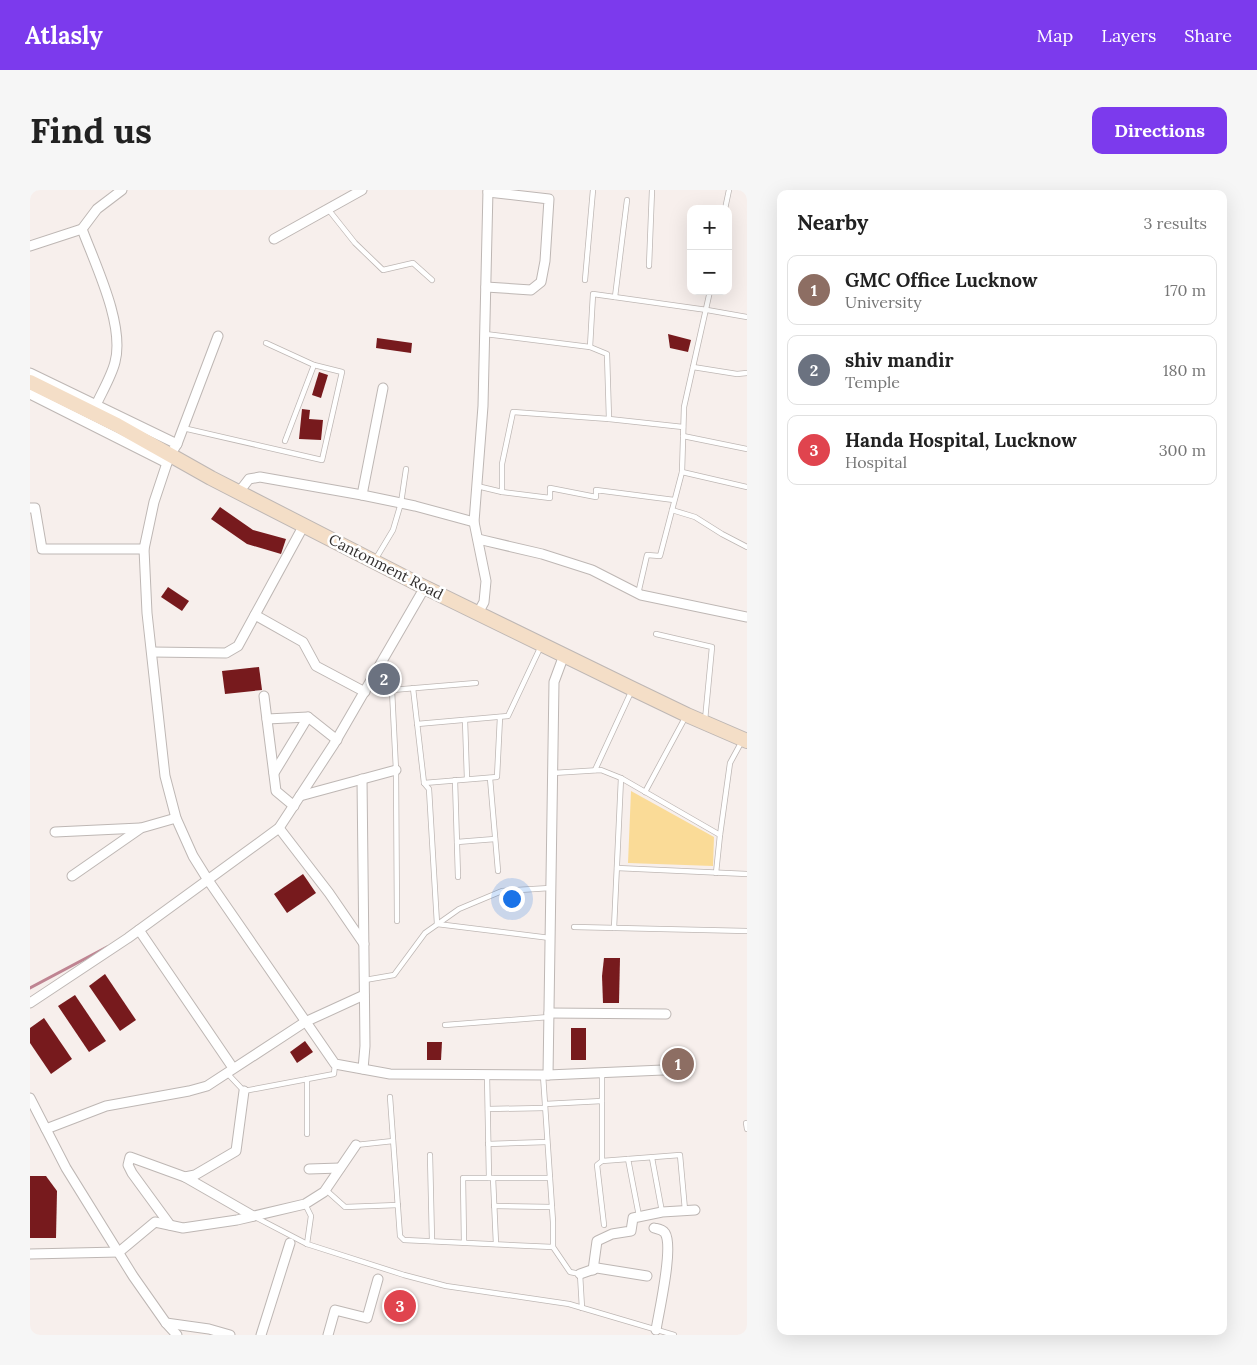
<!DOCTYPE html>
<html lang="en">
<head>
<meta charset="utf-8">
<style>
	:root { --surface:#fff; --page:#f6f6f6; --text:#222; --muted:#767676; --line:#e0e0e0; --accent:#7c3aed }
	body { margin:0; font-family:Lora,serif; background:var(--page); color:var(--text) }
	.controls { position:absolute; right:15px; top:15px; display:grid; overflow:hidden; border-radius:10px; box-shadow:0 5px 20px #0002 }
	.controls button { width:45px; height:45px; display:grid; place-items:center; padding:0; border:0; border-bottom:1px solid var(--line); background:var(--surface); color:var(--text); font:25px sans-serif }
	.you { position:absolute; left:481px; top:708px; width:18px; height:18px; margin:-12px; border:4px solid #fff; border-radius:50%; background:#1a73e8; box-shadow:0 0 0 8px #1a73e833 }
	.badge { display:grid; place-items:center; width:32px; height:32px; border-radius:50%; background:var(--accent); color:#fff; font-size:16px; font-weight:700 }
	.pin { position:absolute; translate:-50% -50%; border:2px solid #fff; box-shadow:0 1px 5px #0006 }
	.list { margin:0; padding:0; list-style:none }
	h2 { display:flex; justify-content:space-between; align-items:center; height:65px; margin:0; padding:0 20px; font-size:21px }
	h2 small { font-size:16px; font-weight:400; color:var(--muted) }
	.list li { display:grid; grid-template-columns:32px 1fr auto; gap:15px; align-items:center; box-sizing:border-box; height:70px; margin:0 10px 10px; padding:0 10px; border:1px solid var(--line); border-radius:10px }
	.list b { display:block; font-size:19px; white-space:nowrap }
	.list p { margin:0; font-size:16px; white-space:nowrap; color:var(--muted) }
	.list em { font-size:16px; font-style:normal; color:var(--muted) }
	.map { position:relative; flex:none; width:717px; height:1145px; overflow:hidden; border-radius:10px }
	header { display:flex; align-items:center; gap:30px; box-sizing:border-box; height:70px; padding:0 25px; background:var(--accent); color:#fff }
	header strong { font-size:24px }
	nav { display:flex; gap:28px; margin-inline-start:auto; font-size:18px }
	.intro { display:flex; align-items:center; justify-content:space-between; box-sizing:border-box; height:120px; padding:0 30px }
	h1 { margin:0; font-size:35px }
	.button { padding:12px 22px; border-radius:10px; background:var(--accent); color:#fff; font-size:18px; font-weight:700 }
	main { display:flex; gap:30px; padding:0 30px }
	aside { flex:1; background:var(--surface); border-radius:10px; box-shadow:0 5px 20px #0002 }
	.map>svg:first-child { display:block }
	.green { fill:#fadb97 }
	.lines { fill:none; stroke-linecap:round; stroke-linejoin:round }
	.stream { stroke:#bf8492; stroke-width:3 }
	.building { fill:#771a1d }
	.lane-casing { stroke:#beb7b4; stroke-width:6 }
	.street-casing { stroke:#beb7b4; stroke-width:11 }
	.secondary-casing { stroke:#beb7b4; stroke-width:16 }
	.lane { stroke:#fff; stroke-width:4.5 }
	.street { stroke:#fff; stroke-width:9 }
	.secondary { stroke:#f4dec7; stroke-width:14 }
	.labels { text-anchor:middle; stroke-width:5; stroke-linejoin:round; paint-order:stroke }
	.street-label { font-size:15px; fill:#343130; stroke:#fff }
</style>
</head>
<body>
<header>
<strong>Atlasly</strong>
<nav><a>Map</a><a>Layers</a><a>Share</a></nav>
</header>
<div class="intro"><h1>Find us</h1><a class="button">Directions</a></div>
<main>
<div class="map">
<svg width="717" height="1145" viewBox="0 0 717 1145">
	<rect width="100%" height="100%" fill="#f7efec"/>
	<polygon class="green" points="601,601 684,647 683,676 598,673"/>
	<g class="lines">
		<polyline class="stream" points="0,798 77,757"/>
	</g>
	<g class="building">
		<polygon points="638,144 661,150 658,162 640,158"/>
		<polygon points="347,148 382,153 381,163 346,158"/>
		<polygon points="289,182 298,185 291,208 282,205"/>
		<polygon points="272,219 280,220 279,229 293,230 291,250 269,249"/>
		<polygon points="190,317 223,340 256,349 251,364 217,354 181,329"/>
		<polygon points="138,397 159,411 152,421 131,407"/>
		<polygon points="229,477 232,500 195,504 192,481"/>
		<polygon points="273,684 286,703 257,723 244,704"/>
		<polygon points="574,768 590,768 589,813 573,813 572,786"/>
		<polygon points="75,784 106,830 90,841 59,796"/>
		<polygon points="45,805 76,851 59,862 28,816"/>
		<polygon points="14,828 42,869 21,884 0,853 0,838"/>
		<rect x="541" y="838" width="15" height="32"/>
		<polygon points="275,851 283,862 267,873 260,862"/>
		<polygon points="397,852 412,852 411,870 397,870"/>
		<polygon points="0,986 16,986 27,1001 26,1048 0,1048"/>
		<polygon points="365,1102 380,1105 376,1131 361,1129"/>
	</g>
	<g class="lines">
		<defs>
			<g id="lane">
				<polyline points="298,19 325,53 353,80 383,73 402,90"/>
				<polyline points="695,19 699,0"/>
				<polyline points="619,76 622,0"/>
				<polyline points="555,90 563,0"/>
				<polyline points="585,107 597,10"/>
				<polyline points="455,144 560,157 577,164 579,229"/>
				<polyline points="560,157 563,104 677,120 717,127"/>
				<polyline points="663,177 707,184 717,183"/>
				<polyline points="153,238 292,270 312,182 284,175 236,153"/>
				<polyline points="653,246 717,259"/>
				<polyline points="255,251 284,175"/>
				<polyline points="652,282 717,297"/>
				<polyline points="447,296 472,302 520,308 520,298 566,307 566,300 644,310"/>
				<polyline points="472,302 472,274 483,222 579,229 653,237"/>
				<polyline points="642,320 665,327 692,344 717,357"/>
				<polyline points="345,370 363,340 371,313 376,279"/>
				<polyline points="608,404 617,365 630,366 652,282 654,217 680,101"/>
				<polyline points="626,444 682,457 675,530"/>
				<polyline points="339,495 362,500 446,493"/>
				<polyline points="383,498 394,593 399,599 407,734 520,748"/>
				<polyline points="362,500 366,580 367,731"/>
				<polyline points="435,530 437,589"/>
				<polyline points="387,534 478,526 511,456"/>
				<polyline points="565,580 602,500"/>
				<polyline points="523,583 571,580 591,588 690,645"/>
				<polyline points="460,588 468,681"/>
				<polyline points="425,590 428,687"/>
				<polyline points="394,593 467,587 470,527"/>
				<polyline points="615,602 656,526"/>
				<polyline points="427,652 465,649"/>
				<polyline points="587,678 717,684"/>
				<polyline points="686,683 690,645 700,573 712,551"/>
				<polyline points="544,737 717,741"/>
				<polyline points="584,738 591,588"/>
				<polyline points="335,790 364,785 395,743 429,719 472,701 520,698"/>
				<polyline points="415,835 519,827"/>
				<polyline points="197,883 214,901 304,884 305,874"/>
				<polyline points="572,883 572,971 567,975 574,1035"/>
				<polyline points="457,885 459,988"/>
				<polyline points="513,885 523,1032 523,1057 540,1082 550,1084 552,1118"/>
				<polyline points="277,889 277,944"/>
				<polyline points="360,907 370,1046 374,1050 523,1057"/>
				<polyline points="515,914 572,911"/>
				<polyline points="458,919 515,918"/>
				<polyline points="716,933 717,939"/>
				<polyline points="458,954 517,952"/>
				<polyline points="326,955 363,951"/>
				<polyline points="400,965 402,1051"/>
				<polyline points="622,968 632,1022"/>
				<polyline points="598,969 609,1026"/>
				<polyline points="572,971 650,965 655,1020"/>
				<polyline points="463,988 466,1054"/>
				<polyline points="296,1000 315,1017 368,1015"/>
				<polyline points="275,1014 281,1026 277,1054 374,1085 416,1096 539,1114 644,1145"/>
				<polyline points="464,1016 522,1017"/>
				<polyline points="225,1027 277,1054"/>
				<polyline points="434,1052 433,988 520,988"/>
			</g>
			<g id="street">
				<path d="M 52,39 C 65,74 95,135 85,172 C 82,185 72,202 66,215"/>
				<polyline points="244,49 332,0"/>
				<polyline points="0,56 52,39 67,19 92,0"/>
				<polyline points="456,97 501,100 511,92 515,71 519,9 458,2"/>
				<polyline points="188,146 147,254 140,265 137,273 124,312 114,359 117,423 135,586 146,628 163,666 178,690 305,874 360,884 518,885 633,880"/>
				<polyline points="0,183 147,254"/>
				<polyline points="0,204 137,273"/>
				<polyline points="209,302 219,289 230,287 332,305 385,316 444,332"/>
				<polyline points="332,305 353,198"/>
				<polyline points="0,318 5,318 12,359 114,359"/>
				<polyline points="448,349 512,364 562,380 611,405 717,427"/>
				<polyline points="448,423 454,412 456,391 444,332 453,216 458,0"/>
				<polyline points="225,425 273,452 286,476 335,502"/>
				<polyline points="122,462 196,463 208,456 274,335"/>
				<polyline points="234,506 246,601 264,616"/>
				<polyline points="237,529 278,527"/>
				<polyline points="244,583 278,527 307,550"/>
				<polyline points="332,589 335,856 333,879"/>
				<polyline points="270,606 366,580"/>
				<polyline points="249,638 299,703 334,754"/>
				<polyline points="25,642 110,638"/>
				<polyline points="42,686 111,638 146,628"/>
				<polyline points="109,740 203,878"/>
				<polyline points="0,813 98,748 249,638 304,554 395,397"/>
				<polyline points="519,823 636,824"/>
				<polyline points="518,885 524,492 534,465"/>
				<polyline points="0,908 36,978 103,1086 136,1133 147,1145"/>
				<polyline points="16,939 76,916 159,901 177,896 275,832 334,805"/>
				<polyline points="279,979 310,978"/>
				<polyline points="155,987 223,1026"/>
				<polyline points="140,1035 102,983 98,975 100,967 155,987 165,985 206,961 214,901"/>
				<path d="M 624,1038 C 628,1039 632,1039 635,1043 C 644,1057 629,1121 626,1140"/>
				<polyline points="0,1064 89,1062 125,1032 153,1038 207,1030 275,1014 294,1002 326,955"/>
				<polyline points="563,1080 567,1051 582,1044 601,1041 603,1028 632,1022 665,1020"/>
				<polyline points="550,1084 567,1078 617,1086"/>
				<polyline points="136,1133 179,1139 200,1145"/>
				<polyline points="231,1145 260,1053"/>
				<polyline points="298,1145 305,1120 337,1128 348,1089"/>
			</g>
			<polyline id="secondary" points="0,192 87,235 181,288 388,394 603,499 657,525 717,551"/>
		</defs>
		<use href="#lane" class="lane-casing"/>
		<use href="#street" class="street-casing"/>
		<use href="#secondary" class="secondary-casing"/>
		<use href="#lane" class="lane"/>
		<use href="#street" class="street"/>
		<use href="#secondary" class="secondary"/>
	</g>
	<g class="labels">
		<g class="street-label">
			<text transform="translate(356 377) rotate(27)" y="5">Cantonment Road</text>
		</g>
	</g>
</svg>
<div class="controls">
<button>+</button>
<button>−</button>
</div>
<div class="you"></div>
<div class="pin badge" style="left:648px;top:874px;background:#8d6e63">1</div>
<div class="pin badge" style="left:354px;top:489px;background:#6b7280">2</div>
<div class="pin badge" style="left:370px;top:1116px;background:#e0444e">3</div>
</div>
<aside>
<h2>Nearby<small>3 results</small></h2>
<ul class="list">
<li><span class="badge" style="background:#8d6e63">1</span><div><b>GMC Office Lucknow</b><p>University</p></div><em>170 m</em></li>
<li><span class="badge" style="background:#6b7280">2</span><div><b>shiv mandir</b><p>Temple</p></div><em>180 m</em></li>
<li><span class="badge" style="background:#e0444e">3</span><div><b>Handa Hospital, Lucknow</b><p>Hospital</p></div><em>300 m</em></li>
</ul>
</aside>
</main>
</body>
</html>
